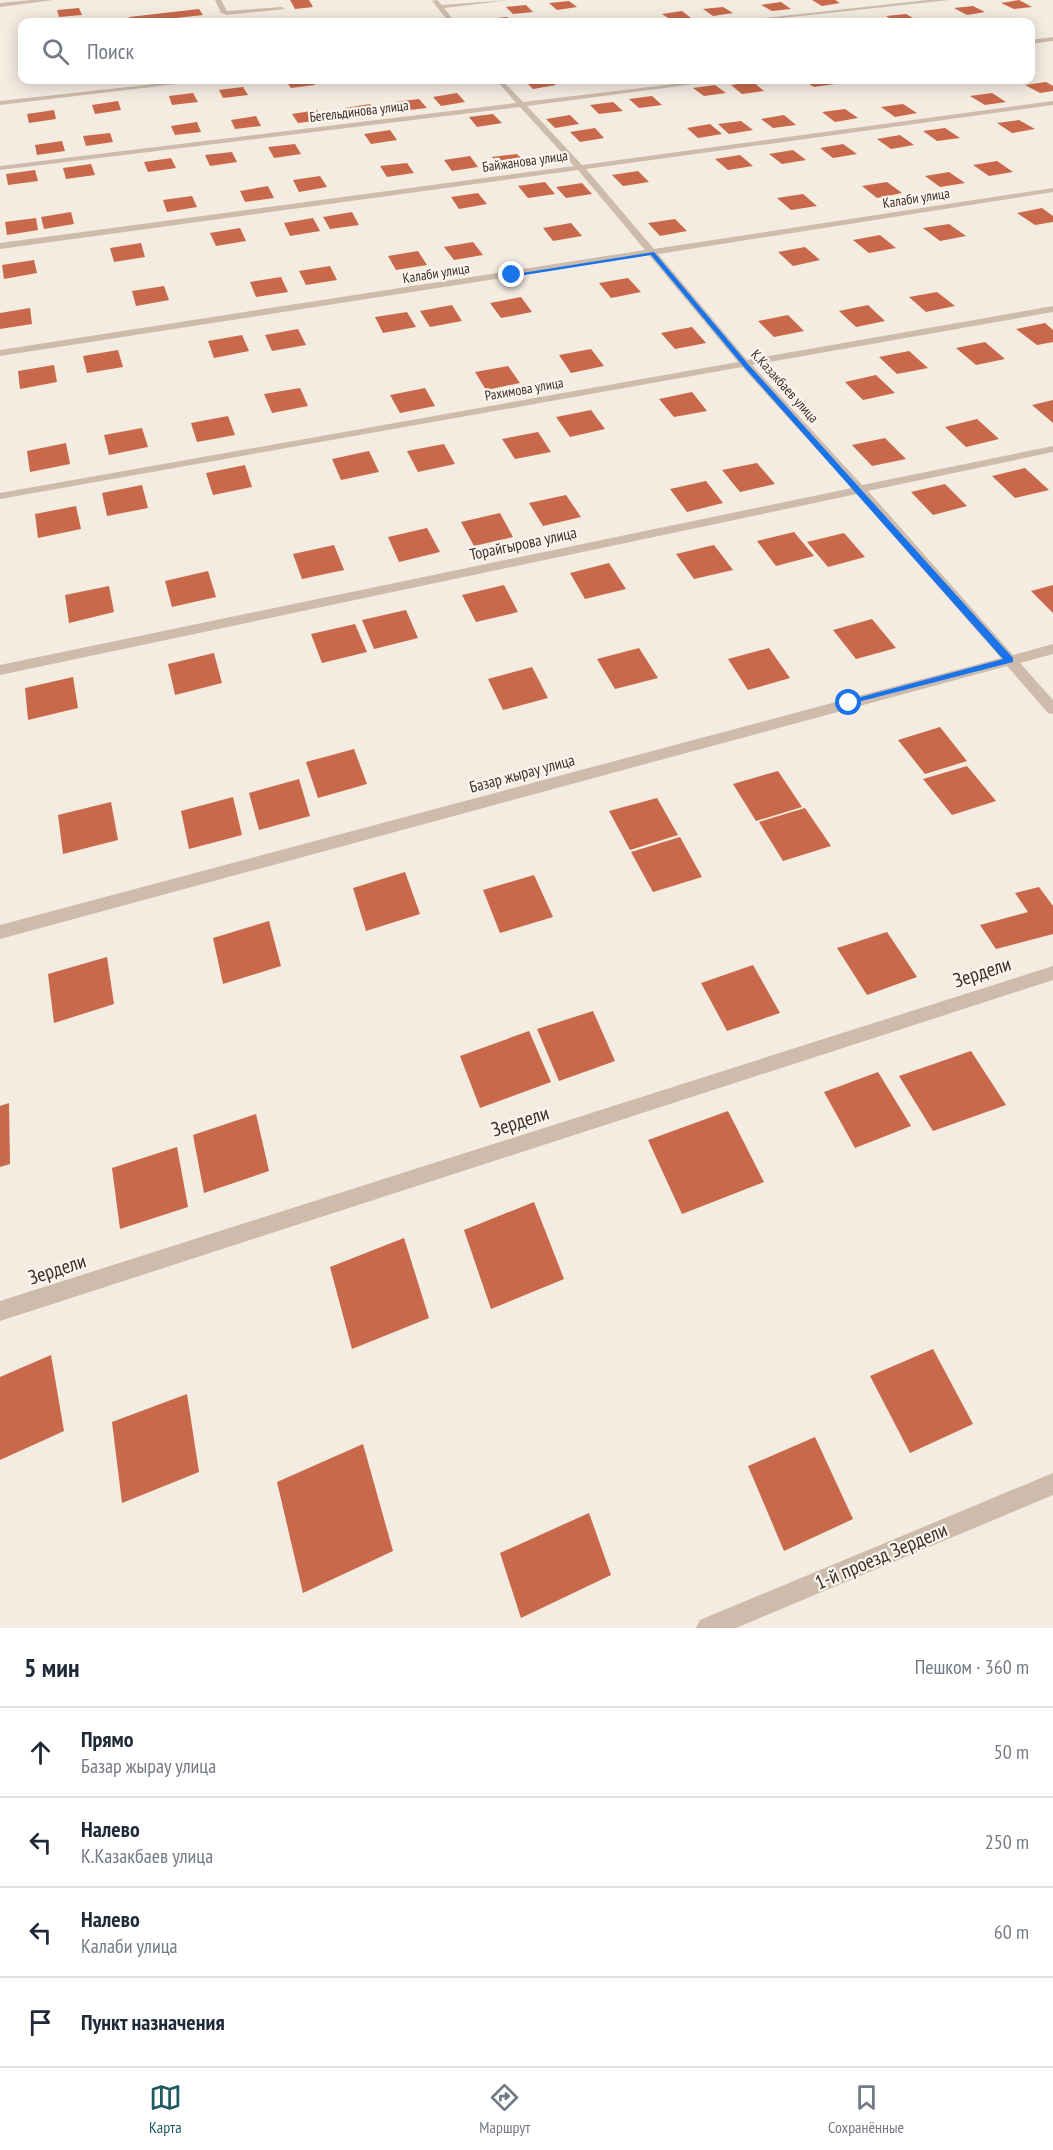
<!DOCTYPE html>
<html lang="ru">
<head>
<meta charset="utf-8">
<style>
	:root { --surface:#fff; --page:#f6f6f7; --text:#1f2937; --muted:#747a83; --line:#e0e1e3; --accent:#1f5a5e }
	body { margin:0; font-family:"PT Sans Narrow",sans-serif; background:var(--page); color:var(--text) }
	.stop { position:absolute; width:18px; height:18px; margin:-14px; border:4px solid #1a73e8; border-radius:50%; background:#fff }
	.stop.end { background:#1a73e8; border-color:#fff; box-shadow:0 2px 6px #0008 }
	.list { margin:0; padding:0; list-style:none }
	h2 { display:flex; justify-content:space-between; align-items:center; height:78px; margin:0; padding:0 24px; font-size:26px }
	h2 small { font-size:20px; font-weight:400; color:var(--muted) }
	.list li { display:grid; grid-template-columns:39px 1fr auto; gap:18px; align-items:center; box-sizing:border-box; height:90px; padding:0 24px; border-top:2px solid var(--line) }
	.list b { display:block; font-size:22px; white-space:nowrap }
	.list p { margin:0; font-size:20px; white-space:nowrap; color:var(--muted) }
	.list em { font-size:20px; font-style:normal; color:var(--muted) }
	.icon { flex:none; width:33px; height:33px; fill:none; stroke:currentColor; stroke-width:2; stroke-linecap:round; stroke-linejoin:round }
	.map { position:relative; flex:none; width:1053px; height:1628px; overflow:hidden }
	.search { position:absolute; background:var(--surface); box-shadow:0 3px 15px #0003; left:18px; right:18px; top:18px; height:66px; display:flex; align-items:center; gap:15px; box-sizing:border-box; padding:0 21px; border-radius:12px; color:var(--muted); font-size:22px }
	.sheet { height:438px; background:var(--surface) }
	nav { display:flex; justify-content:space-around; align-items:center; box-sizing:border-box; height:84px; border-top:2px solid var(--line); background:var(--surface); font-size:16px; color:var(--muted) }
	nav a { display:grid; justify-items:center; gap:3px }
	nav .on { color:var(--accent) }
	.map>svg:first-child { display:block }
	.building { fill:#c8694b }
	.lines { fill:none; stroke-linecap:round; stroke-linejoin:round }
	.lane { fill:#cdbbac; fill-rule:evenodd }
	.street { fill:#cdbbac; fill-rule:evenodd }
	.route { fill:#1a73e8 }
	.labels { text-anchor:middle; stroke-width:4.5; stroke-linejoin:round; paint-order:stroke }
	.far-street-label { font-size:14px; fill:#3b302b; stroke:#fbf5ee }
	.street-label { font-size:16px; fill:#3b302b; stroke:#fbf5ee }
	.near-street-label { font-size:20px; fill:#3b302b; stroke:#fbf5ee }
</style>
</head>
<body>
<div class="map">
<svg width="1053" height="1628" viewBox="0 0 1053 1628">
	<rect width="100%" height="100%" fill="#f4ebe1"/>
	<g class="building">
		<polygon points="290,0 309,0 313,7 295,9"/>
		<polygon points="812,0 835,0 840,3 822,6"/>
		<polygon points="1019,0 1032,7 1014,9 1001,3"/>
		<polygon points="569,1 577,7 557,10 549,3"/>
		<polygon points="781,2 791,9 772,11 761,5"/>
		<polygon points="526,5 533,12 513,14 506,7"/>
		<polygon points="973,6 985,12 967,15 954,8"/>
		<polygon points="723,7 733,13 713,16 703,9"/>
		<polygon points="79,8 82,15 59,17 57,10"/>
		<polygon points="199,9 203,15 141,22 131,22 129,17"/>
		<polygon points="682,11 691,18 671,20 662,14"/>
		<polygon points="906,14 918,21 897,22 886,16"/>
		<polygon points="507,17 513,22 490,22 486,19"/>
		<polygon points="285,80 311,80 315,85 291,88"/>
		<polygon points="524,80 550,80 556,85 533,89"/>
		<polygon points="803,80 829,80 835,84 814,87"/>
		<polygon points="753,82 764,91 742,94 731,85"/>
		<polygon points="1046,82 1053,86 1053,91 1040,93 1025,85"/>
		<polygon points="715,85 726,93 704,96 693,88"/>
		<polygon points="243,87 248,95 223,98 219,90"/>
		<polygon points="193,93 198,102 172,105 169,96"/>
		<polygon points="457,93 465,102 441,106 433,97"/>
		<polygon points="992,93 1006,102 985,105 970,96"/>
		<polygon points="652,96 662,105 639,108 629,99"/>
		<polygon points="419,99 427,108 402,111 395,102"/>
		<polygon points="118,101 121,110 95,114 92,105"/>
		<polygon points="613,102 623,111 599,114 590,105"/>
		<polygon points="370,104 376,114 351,117 345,108"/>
		<polygon points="903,104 917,113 895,117 881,107"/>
		<polygon points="845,109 858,118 835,122 822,112"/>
		<polygon points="54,110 56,119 29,123 27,114"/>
		<polygon points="317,110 323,120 298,123 292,114"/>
		<polygon points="493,114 502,123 477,127 469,117"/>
		<polygon points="570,115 579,124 555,128 546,119"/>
		<polygon points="784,115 796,125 773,128 761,119"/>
		<polygon points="256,116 261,126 235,129 231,120"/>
		<polygon points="1019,120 1035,129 1012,133 997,123"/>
		<polygon points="741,121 753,130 729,134 718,124"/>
		<polygon points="197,122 201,132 175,135 171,126"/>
		<polygon points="710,124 722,134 698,138 687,128"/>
		<polygon points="595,128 604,138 580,142 570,132"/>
		<polygon points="945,128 960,138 937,141 923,131"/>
		<polygon points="390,130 397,140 371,144 364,134"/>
		<polygon points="110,133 113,142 86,146 83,136"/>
		<polygon points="900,135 914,145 891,149 877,139"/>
		<polygon points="62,141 65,151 37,155 35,145"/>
		<polygon points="295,144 301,154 274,158 268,147"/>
		<polygon points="843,144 857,154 833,158 820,148"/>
		<polygon points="793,150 806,160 782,164 769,154"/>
		<polygon points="232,152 237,162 210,166 205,155"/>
		<polygon points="517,154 527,164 501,168 492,157"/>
		<polygon points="740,155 753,166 728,170 715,159"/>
		<polygon points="470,156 478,167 452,171 444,160"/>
		<polygon points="171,158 176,168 148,172 144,162"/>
		<polygon points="997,161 1013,172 989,176 973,165"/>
		<polygon points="407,163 414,173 387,177 380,166"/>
		<polygon points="91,164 95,175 66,179 63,168"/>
		<polygon points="35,170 38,181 8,185 6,174"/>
		<polygon points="638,171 649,182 623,186 612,175"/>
		<polygon points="949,172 965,183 940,187 925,176"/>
		<polygon points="320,176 327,187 299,192 293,180"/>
		<polygon points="545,182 555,194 528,198 518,186"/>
		<polygon points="887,182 902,193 877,198 862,186"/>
		<polygon points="582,183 592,194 566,198 556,187"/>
		<polygon points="268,186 274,198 245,202 240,191"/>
		<polygon points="478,193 487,204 459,209 451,197"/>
		<polygon points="803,194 817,206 791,210 777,198"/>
		<polygon points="192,196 197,207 167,212 163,200"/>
		<polygon points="1042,208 1053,216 1053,222 1035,225 1017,213"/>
		<polygon points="71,212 74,224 44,229 41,217"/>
		<polygon points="352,212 359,225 330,229 323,217"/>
		<polygon points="36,218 38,230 7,235 5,222"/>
		<polygon points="313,218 320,231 290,236 284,223"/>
		<polygon points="675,219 687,231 660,236 648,223"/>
		<polygon points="571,223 582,236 553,241 543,228"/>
		<polygon points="949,224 966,236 940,241 923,228"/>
		<polygon points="240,228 246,241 216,246 210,233"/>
		<polygon points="880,235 896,248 869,253 853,240"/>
		<polygon points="473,242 483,255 454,260 444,247"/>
		<polygon points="141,243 145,257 114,262 110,248"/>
		<polygon points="805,247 820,260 793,266 778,252"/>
		<polygon points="418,251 427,265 396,270 388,256"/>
		<polygon points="34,260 37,273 4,279 2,265"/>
		<polygon points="330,266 337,280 306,285 299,271"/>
		<polygon points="281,277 288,292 256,297 250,282"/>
		<polygon points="628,278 641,292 611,298 599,283"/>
		<polygon points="164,286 169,300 136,306 132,291"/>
		<polygon points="937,292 955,306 926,312 909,297"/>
		<polygon points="521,297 532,312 501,318 490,303"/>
		<polygon points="452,305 462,321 430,327 420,311"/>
		<polygon points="868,305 885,321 856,327 839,311"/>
		<polygon points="30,308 32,324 0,329 0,313"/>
		<polygon points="407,312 416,327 383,333 375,317"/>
		<polygon points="788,315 804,331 774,337 758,321"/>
		<polygon points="1045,323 1053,330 1053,342 1037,345 1016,329"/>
		<polygon points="692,327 706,343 675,349 661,333"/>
		<polygon points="298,329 306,345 272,351 265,335"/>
		<polygon points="242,335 249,351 214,358 208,341"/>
		<polygon points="985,342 1005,359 976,365 956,348"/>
		<polygon points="591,349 604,366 571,373 559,355"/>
		<polygon points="118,350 123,367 87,373 83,356"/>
		<polygon points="909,351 928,368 897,374 879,357"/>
		<polygon points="54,365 57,382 20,389 18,371"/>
		<polygon points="508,366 520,383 486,390 475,372"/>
		<polygon points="876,375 895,393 863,400 845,382"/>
		<polygon points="300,388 308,406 272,413 264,394"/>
		<polygon points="425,388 435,406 400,413 390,395"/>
		<polygon points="692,392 707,411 674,417 659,399"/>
		<polygon points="1053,400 1053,423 1032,405"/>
		<polygon points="591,410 605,429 570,437 556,417"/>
		<polygon points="228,416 235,435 197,442 191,423"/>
		<polygon points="977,419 999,439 966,447 945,427"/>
		<polygon points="142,428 148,447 109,455 104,435"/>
		<polygon points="538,432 551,452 515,459 502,439"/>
		<polygon points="885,438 906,459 872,466 852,445"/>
		<polygon points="66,443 70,464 30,472 27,451"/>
		<polygon points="444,444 455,464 418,472 407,451"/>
		<polygon points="369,451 379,472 341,480 332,459"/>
		<polygon points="757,463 775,484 740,492 722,470"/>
		<polygon points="245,465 252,487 213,495 206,473"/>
		<polygon points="1025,468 1049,490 1015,498 992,476"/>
		<polygon points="706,481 723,503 687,512 670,489"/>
		<polygon points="945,484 967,506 933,515 911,492"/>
		<polygon points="142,485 148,508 107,516 102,493"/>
		<polygon points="566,495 581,517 543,526 529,503"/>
		<polygon points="76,506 81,529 38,538 35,514"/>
		<polygon points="500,513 513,537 474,546 461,522"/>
		<polygon points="427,528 440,552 399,562 388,537"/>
		<polygon points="794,532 814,556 776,566 757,541"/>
		<polygon points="844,533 865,557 828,567 807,542"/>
		<polygon points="334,545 344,570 302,579 293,554"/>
		<polygon points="714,545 733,570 694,579 676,554"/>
		<polygon points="609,563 626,589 585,599 570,573"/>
		<polygon points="208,571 216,597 172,607 165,581"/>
		<polygon points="504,585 518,612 476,622 462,595"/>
		<polygon points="1053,585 1053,613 1031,591"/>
		<polygon points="109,586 114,612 69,623 65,595"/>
		<polygon points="406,610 418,638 374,649 362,620"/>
		<polygon points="872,619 896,648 856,659 833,630"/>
		<polygon points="355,624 367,652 322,663 311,634"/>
		<polygon points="639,648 658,678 615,689 597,659"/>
		<polygon points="769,648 790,678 748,690 728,659"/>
		<polygon points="214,653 222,683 175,695 168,664"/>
		<polygon points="532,667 548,698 503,710 488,679"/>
		<polygon points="73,677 78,708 28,720 25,688"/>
		<polygon points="940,727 967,761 925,774 898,740"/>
		<polygon points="354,749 367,784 318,798 306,762"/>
		<polygon points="967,766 996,801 952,815 923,779"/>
		<polygon points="778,771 802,807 756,821 733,784"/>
		<polygon points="299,779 310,816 259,830 249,793"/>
		<polygon points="233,797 242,835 189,849 181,811"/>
		<polygon points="657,798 678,835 630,850 609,811"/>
		<polygon points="111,802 118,840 63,854 58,815"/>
		<polygon points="805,808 831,846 783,861 759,822"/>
		<polygon points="680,837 702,877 653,892 631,852"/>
		<polygon points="405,872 420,914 366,931 353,888"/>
		<polygon points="534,875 553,917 500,933 483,890"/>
		<polygon points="1039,887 1053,906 1053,934 996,949 980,925 1028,912 1015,893"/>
		<polygon points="269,921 281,966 223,984 213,938"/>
		<polygon points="887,932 917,977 867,995 837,948"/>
		<polygon points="107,957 114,1004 54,1023 48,974"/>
		<polygon points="753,965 780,1013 727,1031 701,983"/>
		<polygon points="593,1011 615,1061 559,1081 537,1029"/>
		<polygon points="529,1031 551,1082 480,1108 460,1056"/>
		<polygon points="971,1051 1006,1105 933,1131 899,1076"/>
		<polygon points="878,1072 911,1126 855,1148 824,1092"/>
		<polygon points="9,1103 10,1164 0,1167 0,1106"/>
		<polygon points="728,1111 764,1182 682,1214 648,1140"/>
		<polygon points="256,1114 269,1171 204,1193 193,1135"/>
		<polygon points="177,1147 188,1207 120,1229 112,1168"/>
		<polygon points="534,1202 564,1279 491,1309 464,1230"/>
		<polygon points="404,1238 429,1318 352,1349 330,1267"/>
		<polygon points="933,1349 973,1424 910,1453 870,1376"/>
		<polygon points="51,1355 64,1431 0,1460 0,1377"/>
		<polygon points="187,1394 199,1472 122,1503 112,1422"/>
		<polygon points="815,1437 853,1519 784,1551 748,1466"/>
		<polygon points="363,1444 393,1551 303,1593 277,1482"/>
		<polygon points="589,1513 611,1575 521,1618 500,1553"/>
	</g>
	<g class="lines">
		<polygon class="lane" points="215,0 221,0 227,11 282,7 285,9 227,15 221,13"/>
		<g class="street">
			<polygon points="31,0 53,0 0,7 0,3"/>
			<polygon points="437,0 442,5 510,0 444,8 455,22 449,22 432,1"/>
			<polygon points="928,0 949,0 745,22 728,22"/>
			<polygon points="1053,37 1053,41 1030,44 1030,40"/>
			<polygon points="191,80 210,80 0,105 0,101"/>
			<polygon points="496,80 502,80 523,102 708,80 725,80 527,106 582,165 1053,101 1053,105 586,169 654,249 1053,188 1053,192 658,254 747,360 1053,306 1053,312 752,365 862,485 1053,446 1053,452 868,491 1013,655 1053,644 1053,654 1020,663 1053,700 1053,714 1048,713 1007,666 0,939 0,925 1001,658 857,494 0,675 0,665 852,488 742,367 0,499 0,493 738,362 649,255 0,356 0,350 645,250 578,170 0,249 0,243 574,166 520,107 0,170 0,166 516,103"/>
			<polygon points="1053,966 1053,980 0,1321 0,1301"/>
			<polygon points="1053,1473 1053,1495 736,1628 696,1628 700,1620"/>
		</g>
	</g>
	<polygon class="route" points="654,252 748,364 1013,658 1013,662 846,705 846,701 1003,659 744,367 651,255 512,277 509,275"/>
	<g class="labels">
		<g class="far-street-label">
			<text transform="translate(359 111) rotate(-7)" y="5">Бегельдинова улица</text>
			<text transform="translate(525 161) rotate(-8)" y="5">Байжанова улица</text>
			<text transform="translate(916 198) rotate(-9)" y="5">Калаби улица</text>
			<text transform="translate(436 273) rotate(-9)" y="5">Калаби улица</text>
			<text transform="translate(785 386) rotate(48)" y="5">К.Казакбаев улица</text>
			<text transform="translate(524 389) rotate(-10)" y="5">Рахимова улица</text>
		</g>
		<g class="street-label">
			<text transform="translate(523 543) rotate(-12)" y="6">Торайгырова улица</text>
			<text transform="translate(522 773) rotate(-15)" y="6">Базар жырау улица</text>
		</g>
		<g class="near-street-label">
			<text transform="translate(982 972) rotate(-18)" y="7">Зердели</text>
			<text transform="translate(520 1121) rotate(-18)" y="7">Зердели</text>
			<text transform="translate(57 1269) rotate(-18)" y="7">Зердели</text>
			<text transform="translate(881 1556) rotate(-23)" y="7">1-й проезд Зердели</text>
		</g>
	</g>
</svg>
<div class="stop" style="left:849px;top:703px"></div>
<div class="stop end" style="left:512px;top:275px"></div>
<div class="search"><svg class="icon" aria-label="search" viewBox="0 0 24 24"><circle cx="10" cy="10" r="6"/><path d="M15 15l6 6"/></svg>Поиск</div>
</div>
<section class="sheet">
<h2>5 мин<small>Пешком · 360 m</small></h2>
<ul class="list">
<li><svg class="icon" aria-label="ahead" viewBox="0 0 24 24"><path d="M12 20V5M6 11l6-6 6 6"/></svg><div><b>Прямо</b><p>Базар жырау улица</p></div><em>50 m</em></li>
<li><svg class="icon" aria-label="left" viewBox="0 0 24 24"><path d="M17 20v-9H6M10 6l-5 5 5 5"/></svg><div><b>Налево</b><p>К.Казакбаев улица</p></div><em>250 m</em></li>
<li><svg class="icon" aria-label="left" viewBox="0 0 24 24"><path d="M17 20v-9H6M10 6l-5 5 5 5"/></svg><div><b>Налево</b><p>Калаби улица</p></div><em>60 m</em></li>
<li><svg class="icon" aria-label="arrive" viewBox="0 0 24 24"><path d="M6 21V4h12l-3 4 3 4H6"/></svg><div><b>Пункт назначения</b></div></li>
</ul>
</section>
<nav>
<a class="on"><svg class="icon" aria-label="map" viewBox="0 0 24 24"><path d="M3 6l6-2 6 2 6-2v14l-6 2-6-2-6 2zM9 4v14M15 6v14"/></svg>Карта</a>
<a><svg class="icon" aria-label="directions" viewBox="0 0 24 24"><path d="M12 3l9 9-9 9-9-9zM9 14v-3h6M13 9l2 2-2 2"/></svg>Маршрут</a>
<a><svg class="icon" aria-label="saved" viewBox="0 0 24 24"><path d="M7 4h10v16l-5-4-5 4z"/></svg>Сохранённые</a>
</nav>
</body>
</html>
